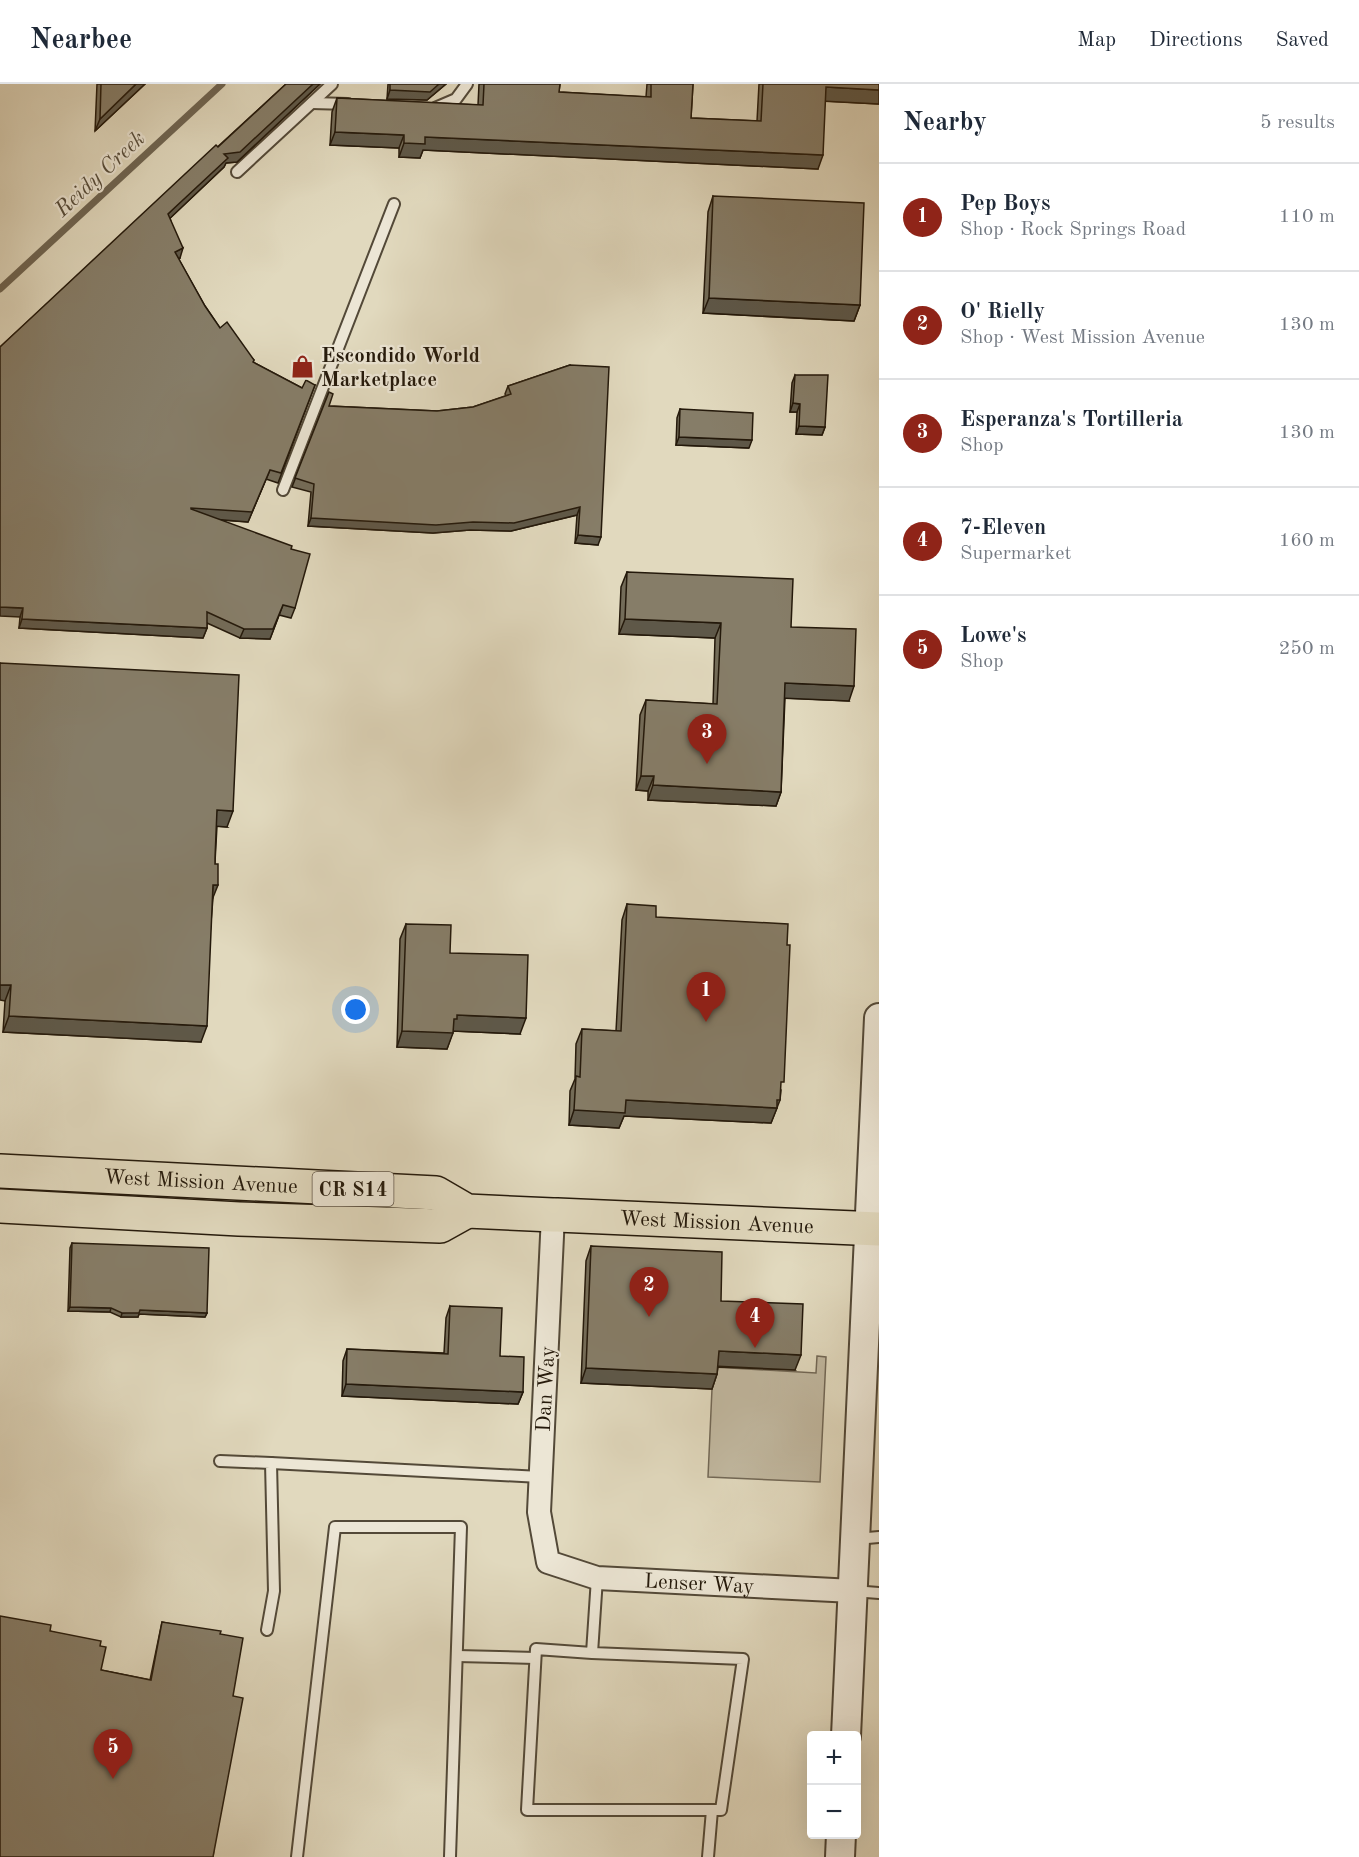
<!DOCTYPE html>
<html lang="en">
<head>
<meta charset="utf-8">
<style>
	:root { --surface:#fff; --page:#f2f2f3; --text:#1f2937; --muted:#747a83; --line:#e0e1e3; --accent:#8f2418 }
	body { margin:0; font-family:"Old Standard TT",serif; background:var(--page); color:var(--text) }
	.controls { position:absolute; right:18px; bottom:18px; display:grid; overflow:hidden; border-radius:6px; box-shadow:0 6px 24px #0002 }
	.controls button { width:54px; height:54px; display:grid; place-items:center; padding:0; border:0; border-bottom:2px solid var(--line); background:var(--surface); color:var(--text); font:30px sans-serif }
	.you { position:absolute; left:356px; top:926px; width:21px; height:21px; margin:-15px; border:4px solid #fff; border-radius:50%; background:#1a73e8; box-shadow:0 0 0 9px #1a73e833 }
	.badge { display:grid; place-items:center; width:39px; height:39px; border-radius:50%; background:var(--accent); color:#fff; font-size:20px; font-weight:700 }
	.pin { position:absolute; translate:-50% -50px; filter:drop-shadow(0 2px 3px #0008) }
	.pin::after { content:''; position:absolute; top:32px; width:21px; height:18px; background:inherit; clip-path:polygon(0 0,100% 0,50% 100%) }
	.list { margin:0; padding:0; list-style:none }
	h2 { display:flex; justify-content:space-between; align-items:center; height:78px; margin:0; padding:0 24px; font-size:26px }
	h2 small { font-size:20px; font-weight:400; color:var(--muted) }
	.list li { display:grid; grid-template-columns:39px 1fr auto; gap:18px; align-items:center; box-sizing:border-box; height:108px; padding:0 24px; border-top:2px solid var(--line) }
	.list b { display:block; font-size:22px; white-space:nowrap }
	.list p { margin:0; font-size:20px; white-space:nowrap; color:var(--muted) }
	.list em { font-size:20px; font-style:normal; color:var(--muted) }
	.map { position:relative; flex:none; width:879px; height:1773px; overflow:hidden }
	header { display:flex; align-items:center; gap:36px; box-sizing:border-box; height:84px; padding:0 30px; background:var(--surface); border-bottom:2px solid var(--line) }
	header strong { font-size:28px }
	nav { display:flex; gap:33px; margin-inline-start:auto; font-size:21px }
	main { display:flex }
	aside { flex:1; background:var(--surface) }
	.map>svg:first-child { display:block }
	.green { fill:#c1b8a0; stroke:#726856; stroke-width:1.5 }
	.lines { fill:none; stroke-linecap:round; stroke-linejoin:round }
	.stream { stroke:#6f6552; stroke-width:7 }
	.service-casing { stroke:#534938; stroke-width:14 }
	.minor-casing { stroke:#534938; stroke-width:26 }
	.tertiary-casing { stroke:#534938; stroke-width:32 }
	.primary-casing { stroke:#24190b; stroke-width:36 }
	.service { stroke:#ece6d5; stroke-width:10 }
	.minor { stroke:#ece6d5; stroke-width:22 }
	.tertiary { stroke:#ece6d5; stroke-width:28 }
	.primary { stroke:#e1d9be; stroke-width:33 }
	.wall { fill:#736c59; stroke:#24190b; stroke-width:1.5 }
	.shaded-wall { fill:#5e5849; stroke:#24190b; stroke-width:1.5 }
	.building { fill:#867d68; stroke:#24190b; stroke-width:1.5 }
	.labels { text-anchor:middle; stroke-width:4.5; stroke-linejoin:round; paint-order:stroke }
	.shield { fill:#ece6d5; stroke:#605648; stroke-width:1.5 }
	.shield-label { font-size:20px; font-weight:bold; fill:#24190b }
	.poi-label { font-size:21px; font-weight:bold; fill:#24190b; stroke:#ece6d5; text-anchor:start }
	.street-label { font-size:21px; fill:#24190b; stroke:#ece6d5 }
	.water-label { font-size:22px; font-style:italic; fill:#564c3a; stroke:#ece6d5 }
</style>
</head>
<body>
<header>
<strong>Nearbee</strong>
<nav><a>Map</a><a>Directions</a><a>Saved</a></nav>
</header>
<main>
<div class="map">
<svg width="879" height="1773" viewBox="0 0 879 1773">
	<rect width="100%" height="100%" fill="#e1d9be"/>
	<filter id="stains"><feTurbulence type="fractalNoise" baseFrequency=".00333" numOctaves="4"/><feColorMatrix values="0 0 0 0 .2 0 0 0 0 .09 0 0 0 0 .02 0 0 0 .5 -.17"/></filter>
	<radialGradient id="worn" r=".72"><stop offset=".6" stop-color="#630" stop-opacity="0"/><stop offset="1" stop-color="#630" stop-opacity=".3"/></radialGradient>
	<polygon class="green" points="817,1272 826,1273 820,1398 708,1393 713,1283 816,1289"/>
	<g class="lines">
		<polyline class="stream" points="0,205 222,0"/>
		<defs>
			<g id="service">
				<polyline points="312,19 348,20"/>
				<polyline points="435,24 456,15 467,0"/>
				<polyline points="237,88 332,0"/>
				<polyline points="283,406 394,120"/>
				<polyline points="220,1377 271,1379 274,1507 267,1546"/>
				<polyline points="271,1379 540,1393"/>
				<polyline points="856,1455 879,1453"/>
				<polyline points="853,1507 879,1509"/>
				<polyline points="592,1569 743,1575 721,1726 527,1726 536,1565 592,1569 597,1494"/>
				<polyline points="457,1572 535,1574"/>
				<polyline points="297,1773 335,1443 461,1443 450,1773"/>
				<polyline points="708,1773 712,1726"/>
			</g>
			<g id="minor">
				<path id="s1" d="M 553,1131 L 539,1428 L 548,1478 L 597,1494 L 853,1507"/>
			</g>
			<g id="tertiary">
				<polyline points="846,1652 879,934"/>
				<polyline points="840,1773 841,1750"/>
			</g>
			<g id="primary">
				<path id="s2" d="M 0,1087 L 436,1109 L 467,1127 L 553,1131"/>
				<polyline points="0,1122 239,1135 440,1142 467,1127"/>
				<path id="s3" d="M 557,1131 L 879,1145"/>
			</g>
		</defs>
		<use href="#service" class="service-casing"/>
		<use href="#minor" class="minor-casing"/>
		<use href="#tertiary" class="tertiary-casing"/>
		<use href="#primary" class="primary-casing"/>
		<use href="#service" class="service"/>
		<use href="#minor" class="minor"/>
		<use href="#tertiary" class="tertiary"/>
		<use href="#primary" class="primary"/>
	</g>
	<g class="wall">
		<polygon points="97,0 145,0 95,47"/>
		<polygon points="286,0 320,0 237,78 226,79 224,83 170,134 180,174 178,174 205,222 220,244 254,276 253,278 302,304 315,301 278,399 266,395 248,438 220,436 291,465 295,524 291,534 279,531 270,555 240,554 207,539 207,544 203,554 19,544 20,533 0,263"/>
		<polygon points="388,0 446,0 427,16 387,15"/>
		<polygon points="479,0 560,0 559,8 646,13 647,0 693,0 691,34 757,37 759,0 879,0 879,20 825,17 818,85 423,66 420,74 399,73 399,64 330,61 332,28 337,14 478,21"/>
		<polygon points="713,112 860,221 854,237 703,229 708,128"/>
		<polygon points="570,281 598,461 575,459 577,431 511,447 470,446 433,449 308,442 311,408 292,403 329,308 329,322 437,327 473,323 506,312 505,310 508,302"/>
		<polygon points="795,291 825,343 822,351 796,350 797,328 790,328 792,299"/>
		<polygon points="680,325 749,364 676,361 677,334"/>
		<polygon points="627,488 791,543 849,617 785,614 781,708 776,722 648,716 648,707 636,706 640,631 646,616 713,620 715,554 619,550 621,503"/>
		<polygon points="0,579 227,743 217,742 213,814 201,958 3,948 5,917"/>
		<polygon points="627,820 656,833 781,1006 780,1016 771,1039 624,1032 619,1044 569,1041 570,1007 575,995 576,960 582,945 616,947 622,836"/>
		<polygon points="406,840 450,869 520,950 453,947 447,965 397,963 400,855"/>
		<polygon points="72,1159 207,1229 205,1233 139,1230 138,1233 121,1233 110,1228 68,1227 70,1164"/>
		<polygon points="591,1162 721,1217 795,1286 718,1283 717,1290 712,1305 581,1299 586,1177"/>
		<polygon points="450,1222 500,1272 523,1308 518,1320 342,1312 343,1277 347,1265 444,1269 446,1234"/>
		<polygon points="162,1538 220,1550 233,1612 213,1773 50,1547 100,1562 101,1586 150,1596"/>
	</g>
	<g class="shaded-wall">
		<polygon points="136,0 145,0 95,47 100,35"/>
		<polygon points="313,0 320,0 237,78 226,79 224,83 164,140 168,130 224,70"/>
		<polygon points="439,0 446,0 427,16 387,15 390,6"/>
		<polygon points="826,3 879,6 879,20 821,17"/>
		<polygon points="335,48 404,51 399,64 330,61"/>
		<polygon points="425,53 823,71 818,85 423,66 420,74 399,73 404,59"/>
		<polygon points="183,164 180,174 172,178 175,168"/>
		<polygon points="709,214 860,221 854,237 703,229"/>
		<polygon points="793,319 800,320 797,328 790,328"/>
		<polygon points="799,342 825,343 822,351 796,350"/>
		<polygon points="679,353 752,356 749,364 676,361"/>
		<polygon points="270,386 248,438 188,433 191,424"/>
		<polygon points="580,423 577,431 511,447 470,446 433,449 308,442 311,434"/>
		<polygon points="578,451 601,453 598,461 575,459"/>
		<polygon points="283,521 270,555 240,554 244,545"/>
		<polygon points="0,523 23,524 20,533 0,532"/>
		<polygon points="22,535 207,544 203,554 19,544"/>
		<polygon points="625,535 721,539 715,554 619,550"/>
		<polygon points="785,599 854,602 849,617 780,614"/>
		<polygon points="641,692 654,692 648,707 636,706"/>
		<polygon points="653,701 781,708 776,722 648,716"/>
		<polygon points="217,726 233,727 227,743 212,742"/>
		<polygon points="213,801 218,801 212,816"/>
		<polygon points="0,901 11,901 5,917 0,916"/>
		<polygon points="457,931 526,934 520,950 452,947 453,949 447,965 397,963 402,947 454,935"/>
		<polygon points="9,932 207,942 201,958 3,948"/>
		<polygon points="626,1016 777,1024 771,1039 624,1032 619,1044 569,1041 574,1026"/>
		<polygon points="70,1223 111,1224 110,1228 68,1227"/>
		<polygon points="140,1226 207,1229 205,1233 139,1230 138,1233 121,1233 122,1229"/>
		<polygon points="719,1267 801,1271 795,1286 713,1282"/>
		<polygon points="586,1284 717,1290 712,1305 581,1299"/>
		<polygon points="346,1300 523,1308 518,1320 342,1312"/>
	</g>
	<g class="building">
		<polygon points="101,0 136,0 100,35"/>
		<polygon points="286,0 313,0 240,68 224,70 228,74 168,130 183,164 175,168 205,222 220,244 227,238 254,276 253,278 302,304 306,296 315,301 281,389 270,386 252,428 191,424 191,425 292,462 291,465 310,470 295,524 283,521 273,545 244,545 207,528 207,544 22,535 23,524 0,523 0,263 216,61 218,63"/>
		<polygon points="390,0 439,0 430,8 390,6"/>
		<polygon points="484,0 560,0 559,8 651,13 651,0 693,0 691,34 761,37 763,0 879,0 879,6 826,3 823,71 425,53 425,60 404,59 404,51 335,48 337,14 483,21"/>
		<polygon points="713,112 864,119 860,221 709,214"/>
		<polygon points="570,281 609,283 601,453 578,451 580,423 514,439 473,438 436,441 311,434 314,400 295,394 329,308 333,310 329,322 437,327 473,323 511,310 508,302"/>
		<polygon points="795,291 828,291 825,343 799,342 800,320 793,319"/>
		<polygon points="680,325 753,329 752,356 679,353"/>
		<polygon points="627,488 793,495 791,543 856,545 854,602 785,599 781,708 653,701 654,692 641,692 646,616 717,620 721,539 625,535"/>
		<polygon points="0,579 239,591 233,727 217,726 215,774 215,780 218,780 218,801 213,801 207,942 9,932 11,901 0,901"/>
		<polygon points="627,820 656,822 656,833 788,840 787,861 790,861 784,998 781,998 780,1016 777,1016 777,1024 626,1016 625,1029 574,1026 576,992 580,993 582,945 621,947"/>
		<polygon points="406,840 451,841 450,869 528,871 526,934 457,931 457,935 454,935 453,949 402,947"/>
		<polygon points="72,1159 209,1164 207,1229 140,1226 139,1229 122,1229 111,1224 70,1223"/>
		<polygon points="591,1162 722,1168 721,1217 803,1220 801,1271 719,1267 717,1290 586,1284"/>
		<polygon points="450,1222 502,1224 500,1272 524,1273 523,1308 346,1300 347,1265 448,1270"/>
		<polygon points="0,1532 51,1541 50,1547 101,1557 100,1562 106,1563 101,1586 151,1596 162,1538 221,1547 220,1550 243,1554 233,1612 243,1614 213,1773 0,1773"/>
	</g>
	<defs>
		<symbol id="shop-bare" viewBox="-9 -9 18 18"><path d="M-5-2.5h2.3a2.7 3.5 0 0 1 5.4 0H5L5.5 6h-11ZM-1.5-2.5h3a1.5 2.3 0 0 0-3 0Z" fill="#8f2418" stroke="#ece6d5" stroke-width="2.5" paint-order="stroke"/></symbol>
	</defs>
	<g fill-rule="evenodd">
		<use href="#shop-bare" x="286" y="266" width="33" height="33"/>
	</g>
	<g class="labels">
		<rect class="shield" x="312.5" y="1088" width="81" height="34" rx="4.5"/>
		<g class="shield-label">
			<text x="353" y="1112">CR S14</text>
		</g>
		<g class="poi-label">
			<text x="321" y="278">Escondido World<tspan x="321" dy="24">Marketplace</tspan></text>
		</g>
		<g class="street-label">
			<text dy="7" stroke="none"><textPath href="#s2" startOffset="201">West Mission Avenue</textPath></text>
			<text dy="7" stroke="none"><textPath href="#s3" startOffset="160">West Mission Avenue</textPath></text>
			<text transform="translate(545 1305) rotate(-87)" y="7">Dan Way</text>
			<text dy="7" stroke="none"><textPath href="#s1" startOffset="502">Lenser Way</textPath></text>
		</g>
		<g class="water-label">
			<text transform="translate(99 89) rotate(-43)" y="8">Reidy Creek</text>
		</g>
	</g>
	<rect width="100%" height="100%" filter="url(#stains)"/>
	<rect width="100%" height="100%" fill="url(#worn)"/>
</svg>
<div class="controls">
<button>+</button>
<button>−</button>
</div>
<div class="you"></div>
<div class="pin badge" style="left:706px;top:938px">1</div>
<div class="pin badge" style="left:649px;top:1233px">2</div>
<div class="pin badge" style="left:707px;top:680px">3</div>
<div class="pin badge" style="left:755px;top:1264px">4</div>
<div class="pin badge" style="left:113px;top:1695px">5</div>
</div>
<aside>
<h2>Nearby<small>5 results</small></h2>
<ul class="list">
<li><span class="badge">1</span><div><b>Pep Boys</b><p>Shop · Rock Springs Road</p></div><em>110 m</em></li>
<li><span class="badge">2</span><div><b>O' Rielly</b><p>Shop · West Mission Avenue</p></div><em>130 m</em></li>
<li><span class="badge">3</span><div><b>Esperanza's Tortilleria</b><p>Shop</p></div><em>130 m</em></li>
<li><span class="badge">4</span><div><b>7-Eleven</b><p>Supermarket</p></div><em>160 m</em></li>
<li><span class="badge">5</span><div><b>Lowe's</b><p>Shop</p></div><em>250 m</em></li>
</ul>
</aside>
</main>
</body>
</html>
